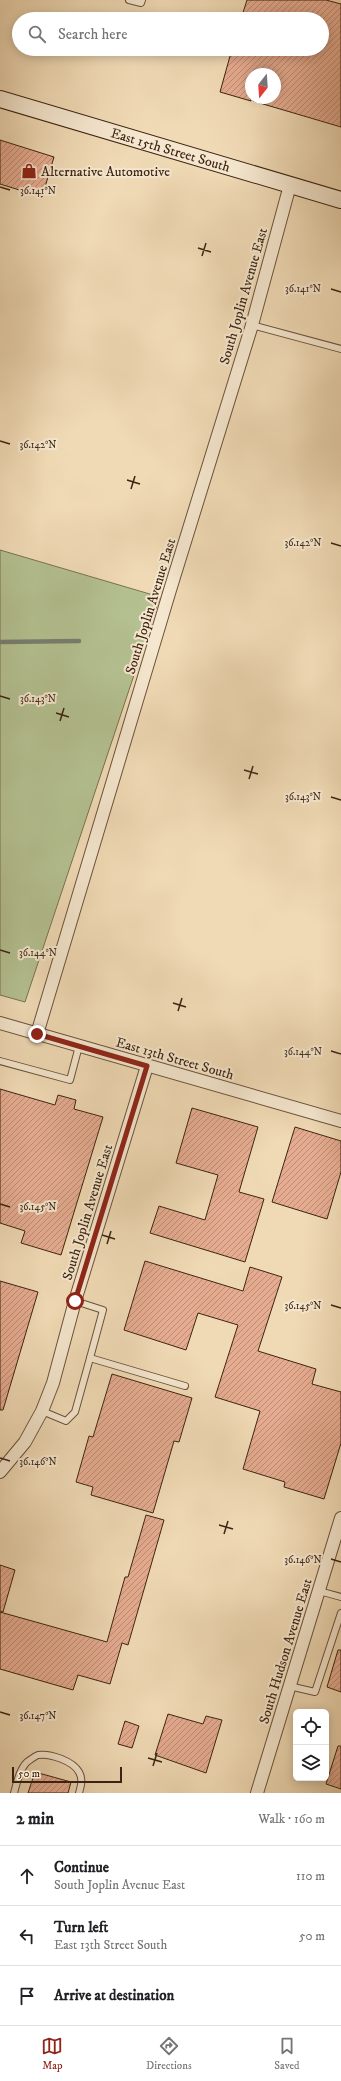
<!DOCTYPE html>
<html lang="en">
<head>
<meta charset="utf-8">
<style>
	:root { --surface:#fff; --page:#f6f6f6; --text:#202124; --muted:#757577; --line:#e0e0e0; --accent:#8f2418 }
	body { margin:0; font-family:"IM FELL DW Pica",serif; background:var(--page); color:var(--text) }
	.controls { position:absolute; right:12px; bottom:12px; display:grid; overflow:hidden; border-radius:6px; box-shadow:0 2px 10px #0003 }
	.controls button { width:36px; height:36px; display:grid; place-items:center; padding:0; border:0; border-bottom:1px solid var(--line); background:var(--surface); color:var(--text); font:20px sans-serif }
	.compass { position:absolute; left:245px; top:68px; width:36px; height:36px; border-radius:50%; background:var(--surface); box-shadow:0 2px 10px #0003; rotate:197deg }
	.scale { position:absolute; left:12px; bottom:10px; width:110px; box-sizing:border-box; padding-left:4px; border:2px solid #3d2412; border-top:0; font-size:11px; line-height:14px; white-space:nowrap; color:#3d2412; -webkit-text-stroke:3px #f5e7cf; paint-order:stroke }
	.stop { position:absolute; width:12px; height:12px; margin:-9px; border:3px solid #8f2418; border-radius:50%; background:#fff }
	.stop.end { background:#8f2418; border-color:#fff; box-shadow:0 1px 4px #0008 }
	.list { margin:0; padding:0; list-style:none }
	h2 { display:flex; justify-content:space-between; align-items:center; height:52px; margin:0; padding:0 16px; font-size:17px }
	h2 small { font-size:13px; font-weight:400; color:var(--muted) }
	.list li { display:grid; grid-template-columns:26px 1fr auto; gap:12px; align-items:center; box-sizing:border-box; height:60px; padding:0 16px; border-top:1px solid var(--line) }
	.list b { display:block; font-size:15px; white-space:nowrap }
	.list p { margin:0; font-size:13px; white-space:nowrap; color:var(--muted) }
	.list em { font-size:13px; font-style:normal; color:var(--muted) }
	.icon { flex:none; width:22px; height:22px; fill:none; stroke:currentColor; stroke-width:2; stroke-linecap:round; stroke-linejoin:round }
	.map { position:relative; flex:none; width:341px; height:1793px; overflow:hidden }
	.search { position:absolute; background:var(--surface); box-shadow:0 2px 10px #0003; left:12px; right:12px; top:12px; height:44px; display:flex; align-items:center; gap:10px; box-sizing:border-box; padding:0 14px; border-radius:22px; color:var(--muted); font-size:15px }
	.sheet { height:232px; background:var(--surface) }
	nav { display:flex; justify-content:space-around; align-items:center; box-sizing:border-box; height:56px; border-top:1px solid var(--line); background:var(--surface); font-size:11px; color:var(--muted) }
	nav a { display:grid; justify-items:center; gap:2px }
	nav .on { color:var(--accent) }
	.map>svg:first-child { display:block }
	.green { fill:#b4c191; stroke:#787252 }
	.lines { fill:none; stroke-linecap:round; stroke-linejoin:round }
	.stream { stroke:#757f70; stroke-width:4.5 }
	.building { fill:url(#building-hatch); stroke:#3d2412 }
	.lane-casing { stroke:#6a523b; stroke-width:8 }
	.street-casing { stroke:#6a523b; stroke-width:14 }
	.secondary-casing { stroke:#3d2412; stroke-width:18 }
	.lane { stroke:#f5e7cf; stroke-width:6 }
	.street { stroke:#f5e7cf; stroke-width:12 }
	.secondary { stroke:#f5e7cf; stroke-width:16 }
	.route { stroke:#8f2418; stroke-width:5 }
	.ticks { fill:none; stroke:#3d2412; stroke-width:1.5 }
	.labels { text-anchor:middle; stroke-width:4; stroke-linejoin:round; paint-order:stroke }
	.street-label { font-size:14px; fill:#3d2412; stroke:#f5e7cf }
	.poi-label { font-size:14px; fill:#3d2412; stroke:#f5e7cf; text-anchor:start }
	.ticks-label { font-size:10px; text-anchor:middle; fill:#3d2412; stroke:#f5e7cf; stroke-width:4; stroke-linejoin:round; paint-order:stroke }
</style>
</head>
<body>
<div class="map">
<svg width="341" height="1793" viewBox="0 0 341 1793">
	<defs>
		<pattern id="building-hatch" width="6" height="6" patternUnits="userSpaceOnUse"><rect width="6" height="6" fill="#e6ac91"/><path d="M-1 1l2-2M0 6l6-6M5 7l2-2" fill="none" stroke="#bc8c75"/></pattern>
	</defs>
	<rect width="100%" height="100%" fill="#f0dab5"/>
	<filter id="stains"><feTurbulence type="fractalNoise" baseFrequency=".005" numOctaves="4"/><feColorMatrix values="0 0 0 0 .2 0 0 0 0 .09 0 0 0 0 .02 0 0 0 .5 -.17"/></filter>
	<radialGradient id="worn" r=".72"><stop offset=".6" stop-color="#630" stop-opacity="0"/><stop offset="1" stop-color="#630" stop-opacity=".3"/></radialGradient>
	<polygon class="green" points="0,550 160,597 25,1002 0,995"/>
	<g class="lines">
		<polyline class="stream" points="0,642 79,641"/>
	</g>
	<g class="building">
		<polygon points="247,0 326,0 341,4 341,127 253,101 253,98 275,98 275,74 251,74 251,101 220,92 232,49 322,49 322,19 241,19"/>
		<polygon points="0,140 54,157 42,197 0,184"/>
		<polygon points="0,1089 55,1105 58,1095 76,1100 74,1109 103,1117 61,1255 21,1243 25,1231 0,1223"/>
		<polygon points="192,1108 258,1127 239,1192 264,1199 245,1262 150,1233 159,1206 205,1220 218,1175 176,1163"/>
		<polygon points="295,1127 341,1141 341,1172 327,1219 272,1202"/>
		<polygon points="145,1261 243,1291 250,1267 282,1277 258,1351 316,1369 312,1384 341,1392 341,1443 324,1499 284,1487 285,1482 243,1469 260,1411 215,1397 238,1325 198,1313 186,1350 124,1330"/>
		<polygon points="0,1281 38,1292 3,1410 0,1410"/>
		<polygon points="112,1374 192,1398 179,1442 174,1441 153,1513 91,1495 93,1487 76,1482 89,1436 93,1437"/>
		<polygon points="146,1515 164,1520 128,1645 122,1643 110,1684 78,1675 73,1690 0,1669 0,1612 107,1642 125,1577 128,1577"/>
		<polygon points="0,1565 15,1570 3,1612 0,1611"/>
		<polygon points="338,1650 341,1650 341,1692 327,1687"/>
		<polygon points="168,1714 203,1724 206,1716 222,1720 206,1773 155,1755"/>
		<polygon points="125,1721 139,1726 132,1748 118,1744"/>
		<polygon points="338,1746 341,1746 341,1789 326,1784"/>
		<polygon points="35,1772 71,1782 68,1793 28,1793"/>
	</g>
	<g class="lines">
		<defs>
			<g id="lane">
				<polyline points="129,0 141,3 142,0"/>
				<polyline points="252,325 341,349"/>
				<polyline points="0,1061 70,1080 79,1046"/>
				<polyline points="75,1301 103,1310 90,1358"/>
				<polyline points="42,1411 66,1421 75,1412 90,1358 185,1386"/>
				<polyline points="319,1591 341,1597"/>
				<polyline points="289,1686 315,1692 341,1613"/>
				<path d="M 14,1793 C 17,1783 19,1770 27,1762 C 30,1760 35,1756 38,1755 C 50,1753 73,1761 79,1772 C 83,1779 81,1786 79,1793"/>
			</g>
			<g id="street">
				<polyline points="0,1023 341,1121"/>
				<polyline points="37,1034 170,590 252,325 290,185"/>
				<polyline points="0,1472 25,1442 42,1411 53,1383 75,1301 147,1066"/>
				<polyline points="257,1793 341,1518"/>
			</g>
			<g id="secondary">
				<path id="s1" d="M 0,99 L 341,200"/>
			</g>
		</defs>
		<use href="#lane" class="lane-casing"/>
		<use href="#street" class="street-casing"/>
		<use href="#secondary" class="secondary-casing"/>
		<use href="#lane" class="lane"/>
		<use href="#street" class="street"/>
		<use href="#secondary" class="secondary"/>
	</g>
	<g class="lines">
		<polyline class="route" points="37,1034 147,1066 75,1301"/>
	</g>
	<path class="ticks" d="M 0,187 L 10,190M 198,248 L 211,252M 202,256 L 206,243M 331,289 L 341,292M 0,441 L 10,444M 127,480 L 140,484M 131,489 L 135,476M 331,543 L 341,546M 0,696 L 10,699M 56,713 L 69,717M 60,721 L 64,708M 244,770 L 258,774M 249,779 L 253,766M 331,797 L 341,800M 0,950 L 10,953M 173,1003 L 186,1007M 178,1011 L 182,998M 331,1051 L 341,1054M 0,1204 L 10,1207M 102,1235 L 115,1239M 107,1244 L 111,1231M 331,1305 L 341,1308M 0,1458 L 10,1461M 219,1525 L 233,1529M 224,1534 L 228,1521M 331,1559 L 341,1562M 0,1712 L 10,1715M 148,1758 L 162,1762M 153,1766 L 157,1753"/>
	<defs>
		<symbol id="shop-bare" viewBox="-9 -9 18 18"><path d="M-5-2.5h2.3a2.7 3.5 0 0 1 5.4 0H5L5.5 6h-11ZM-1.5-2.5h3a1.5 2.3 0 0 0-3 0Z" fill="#8f2418" stroke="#f5e7cf" stroke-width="2.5" paint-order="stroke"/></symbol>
	</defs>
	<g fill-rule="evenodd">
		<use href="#shop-bare" x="18" y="160" width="22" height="22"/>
	</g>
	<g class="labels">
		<g class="street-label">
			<text dy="5" stroke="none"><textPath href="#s1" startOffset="178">East 15th Street South</textPath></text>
			<text transform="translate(243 296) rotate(-74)" y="5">South Joplin Avenue East</text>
			<text transform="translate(150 606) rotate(-73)" y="5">South Joplin Avenue East</text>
			<text transform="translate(175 1058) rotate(16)" y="5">East 13th Street South</text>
			<text transform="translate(87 1212) rotate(-73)" y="5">South Joplin Avenue East</text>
			<text transform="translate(285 1651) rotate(-73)" y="5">South Hudson Avenue East</text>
		</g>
		<g class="poi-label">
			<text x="41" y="176">Alternative Automotive</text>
		</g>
	</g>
	<g class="ticks-label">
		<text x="38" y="194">36.141°N</text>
		<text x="303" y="292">36.141°N</text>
		<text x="38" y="448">36.142°N</text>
		<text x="303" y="546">36.142°N</text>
		<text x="38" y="702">36.143°N</text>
		<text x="303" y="800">36.143°N</text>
		<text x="38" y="956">36.144°N</text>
		<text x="303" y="1055">36.144°N</text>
		<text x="38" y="1210">36.145°N</text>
		<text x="303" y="1309">36.145°N</text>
		<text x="38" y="1465">36.146°N</text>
		<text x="303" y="1563">36.146°N</text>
		<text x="38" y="1719">36.147°N</text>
	</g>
	<rect width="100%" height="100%" filter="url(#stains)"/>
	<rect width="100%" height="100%" fill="url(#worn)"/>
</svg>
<div class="controls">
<button><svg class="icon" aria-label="locate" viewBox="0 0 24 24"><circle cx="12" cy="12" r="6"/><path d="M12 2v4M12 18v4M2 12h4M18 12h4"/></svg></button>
<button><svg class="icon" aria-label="layers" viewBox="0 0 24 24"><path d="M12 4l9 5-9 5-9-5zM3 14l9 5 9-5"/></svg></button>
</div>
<svg class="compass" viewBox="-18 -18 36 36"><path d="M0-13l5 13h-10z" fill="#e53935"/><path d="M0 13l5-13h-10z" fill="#757577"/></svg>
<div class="scale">50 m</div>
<div class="stop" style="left:75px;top:1301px"></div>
<div class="stop end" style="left:37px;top:1034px"></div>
<div class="search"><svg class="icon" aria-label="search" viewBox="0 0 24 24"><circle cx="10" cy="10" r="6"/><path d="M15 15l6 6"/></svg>Search here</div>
</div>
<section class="sheet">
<h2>2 min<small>Walk · 160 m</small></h2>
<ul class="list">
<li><svg class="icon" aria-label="ahead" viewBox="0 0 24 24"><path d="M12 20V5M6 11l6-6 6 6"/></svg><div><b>Continue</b><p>South Joplin Avenue East</p></div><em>110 m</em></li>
<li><svg class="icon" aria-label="left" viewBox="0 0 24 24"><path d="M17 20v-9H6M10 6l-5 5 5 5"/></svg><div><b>Turn left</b><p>East 13th Street South</p></div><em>50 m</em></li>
<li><svg class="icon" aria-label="arrive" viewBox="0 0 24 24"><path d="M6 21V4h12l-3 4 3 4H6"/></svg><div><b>Arrive at destination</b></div></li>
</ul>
</section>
<nav>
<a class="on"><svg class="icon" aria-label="map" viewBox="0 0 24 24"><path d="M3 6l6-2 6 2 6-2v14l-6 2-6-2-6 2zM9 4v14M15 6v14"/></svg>Map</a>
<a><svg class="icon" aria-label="directions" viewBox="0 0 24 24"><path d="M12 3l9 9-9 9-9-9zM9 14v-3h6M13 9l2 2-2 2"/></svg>Directions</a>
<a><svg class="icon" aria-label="saved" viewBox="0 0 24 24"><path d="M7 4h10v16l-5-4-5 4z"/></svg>Saved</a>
</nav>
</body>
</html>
